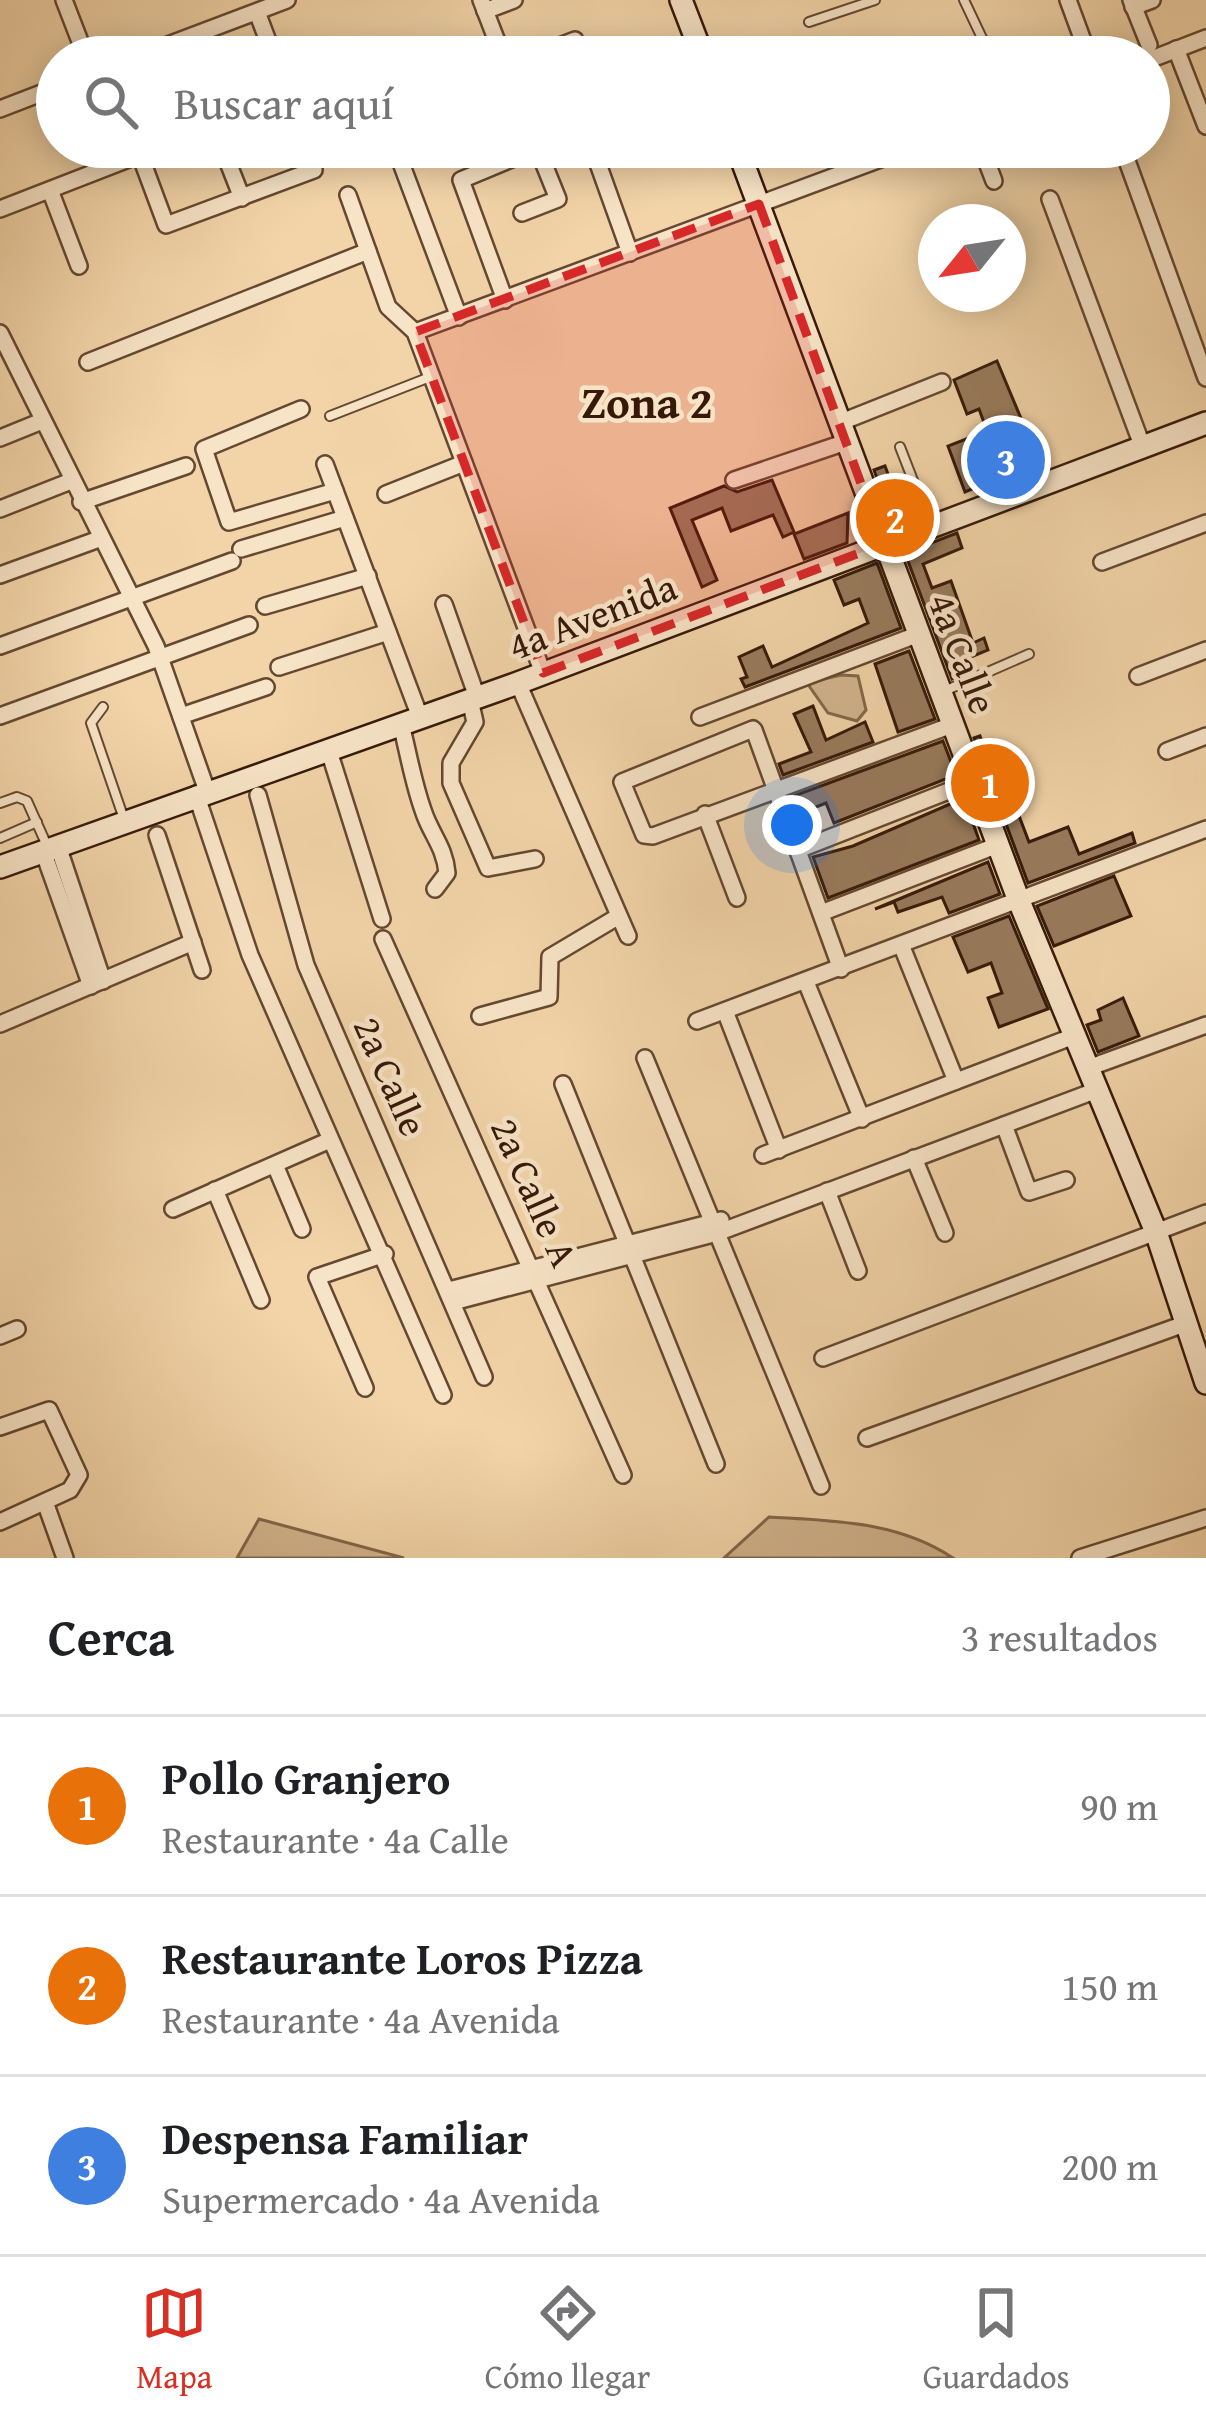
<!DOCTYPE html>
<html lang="es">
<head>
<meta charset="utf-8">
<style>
	:root { --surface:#fff; --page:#f6f6f6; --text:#202124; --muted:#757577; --line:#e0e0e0; --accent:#d93025 }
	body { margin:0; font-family:"Gentium Book Plus",serif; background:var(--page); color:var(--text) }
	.compass { position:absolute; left:918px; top:204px; width:108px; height:108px; border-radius:50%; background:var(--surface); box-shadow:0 6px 30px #0003; rotate:240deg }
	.you { position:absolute; left:792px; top:825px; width:42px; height:42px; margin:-30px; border:9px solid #fff; border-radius:50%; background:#1a73e8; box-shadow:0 0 0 18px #1a73e833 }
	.badge { display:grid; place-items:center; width:78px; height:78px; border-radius:50%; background:var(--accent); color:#fff; font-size:39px; font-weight:700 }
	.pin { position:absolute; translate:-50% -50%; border:6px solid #fff; box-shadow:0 3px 12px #0006 }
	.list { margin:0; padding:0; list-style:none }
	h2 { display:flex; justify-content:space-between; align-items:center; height:156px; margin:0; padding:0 48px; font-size:51px }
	h2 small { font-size:39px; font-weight:400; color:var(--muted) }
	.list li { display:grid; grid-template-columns:78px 1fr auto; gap:36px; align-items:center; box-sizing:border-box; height:180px; padding:0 48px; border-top:3px solid var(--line) }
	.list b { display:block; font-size:45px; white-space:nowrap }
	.list p { margin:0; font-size:39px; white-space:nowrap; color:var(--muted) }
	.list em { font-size:39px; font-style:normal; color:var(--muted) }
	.icon { flex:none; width:66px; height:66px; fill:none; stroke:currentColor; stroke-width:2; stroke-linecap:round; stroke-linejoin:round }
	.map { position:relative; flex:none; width:1206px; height:1558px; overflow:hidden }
	.search { position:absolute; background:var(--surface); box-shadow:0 6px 30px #0003; left:36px; right:36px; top:36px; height:132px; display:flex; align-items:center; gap:30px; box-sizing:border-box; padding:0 42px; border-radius:66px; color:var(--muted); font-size:45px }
	.sheet { height:696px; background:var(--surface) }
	nav { display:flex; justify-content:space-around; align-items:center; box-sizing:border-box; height:168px; border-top:3px solid var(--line); background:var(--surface); font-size:33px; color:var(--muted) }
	nav a { display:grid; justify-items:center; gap:6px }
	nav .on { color:var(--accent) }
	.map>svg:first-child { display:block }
	.green { fill:#d2b48d; stroke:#84664b; stroke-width:3 }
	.building { fill:#987a5c; stroke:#361909; stroke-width:3 }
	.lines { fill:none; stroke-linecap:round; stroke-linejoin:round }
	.lane-casing { stroke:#654831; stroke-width:12 }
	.street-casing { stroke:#654831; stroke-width:20 }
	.secondary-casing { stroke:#361909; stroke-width:26 }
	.lane { stroke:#f7e3c6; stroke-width:8 }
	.street { stroke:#f7e3c6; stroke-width:15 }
	.secondary { stroke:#f7e3c6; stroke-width:21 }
	.marked { fill:#d62828; fill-opacity:0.2; stroke:#d62828; stroke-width:9; stroke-dasharray:24 15; stroke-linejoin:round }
	.labels { text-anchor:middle; stroke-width:9; stroke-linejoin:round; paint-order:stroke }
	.street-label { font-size:39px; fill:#361909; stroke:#f7e3c6 }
	.quarter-label { font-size:45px; font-weight:bold; fill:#361909; stroke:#f7e3c6 }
</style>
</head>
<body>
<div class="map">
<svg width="1206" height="1558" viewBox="0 0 1206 1558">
	<rect width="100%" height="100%" fill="#f2d4a8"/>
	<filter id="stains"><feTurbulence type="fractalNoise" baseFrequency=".00167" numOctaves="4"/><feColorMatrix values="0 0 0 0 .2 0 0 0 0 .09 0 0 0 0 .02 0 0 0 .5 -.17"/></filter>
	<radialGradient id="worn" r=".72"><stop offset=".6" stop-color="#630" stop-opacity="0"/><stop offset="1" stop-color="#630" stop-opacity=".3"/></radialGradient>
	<g class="green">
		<polygon points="841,675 858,676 866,710 857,721 828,713 807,683"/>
		<path d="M 769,1517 C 834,1521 898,1521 953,1558 L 724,1558 Z"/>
		<polygon points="259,1519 404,1558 237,1558"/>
	</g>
	<g class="building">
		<polygon points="997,361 1025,428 976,448 989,482 965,492 948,446 987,431 979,409 967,414 954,380"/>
		<polygon points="885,466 902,512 915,507 918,516 894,525 874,470"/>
		<polygon points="772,480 794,532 783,537 773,515 731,531 722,508 692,520 717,580 702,587 670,508 724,486 737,492"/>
		<polygon points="848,513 847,543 804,559 794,534"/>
		<polygon points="957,533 962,548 923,564 932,588 951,581 973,643 984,638 988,650 966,659 970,671 952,679 905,553"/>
		<polygon points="877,563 901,628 745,687 741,679 747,677 739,657 763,646 772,667 868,623 859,599 844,605 834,580"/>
		<polygon points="909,651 935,719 898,732 875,664"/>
		<polygon points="813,706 826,740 865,722 873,742 783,775 779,764 811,752 794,714"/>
		<polygon points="980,736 1000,790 1008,787 1029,842 1068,827 1079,854 1132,833 1135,843 1028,883 974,738"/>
		<polygon points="943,741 956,775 834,823 826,803 806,811 808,818 800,821 791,797"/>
		<polygon points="964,798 979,840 828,898 813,857 853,846"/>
		<polygon points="988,862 1000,894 949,913 942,897 898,912 894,902 875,909"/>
		<polygon points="1114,876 1131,916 1054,946 1037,906"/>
		<polygon points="1009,916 1048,1009 999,1027 988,998 1002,993 991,963 968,972 953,937"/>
		<polygon points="1123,998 1139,1036 1098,1052 1087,1025 1101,1020 1098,1010"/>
	</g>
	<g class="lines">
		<defs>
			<g id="lane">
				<polyline points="964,0 991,57"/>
				<polyline points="809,22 875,0"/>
				<polyline points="330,416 430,377"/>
				<polyline points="1003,443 1022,490"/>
				<polyline points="900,447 930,524"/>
				<polyline points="942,692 1029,654"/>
				<polyline points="103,707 91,723 124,819"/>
				<polyline points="0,803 17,797 27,801 48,848"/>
				<polyline points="0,838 37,822"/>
			</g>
			<g id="street">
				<polyline points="64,0 86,57"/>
				<polyline points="481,0 503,57"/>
				<polyline points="1068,0 1089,57"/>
				<polyline points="1131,0 1149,45"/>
				<polyline points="1133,7 1152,0"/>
				<polyline points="485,11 514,0"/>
				<polyline points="257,12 274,57"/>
				<polyline points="1176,49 1206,126"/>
				<polyline points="136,57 287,0"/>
				<polyline points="531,57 575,40"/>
				<polyline points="1149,60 1206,38"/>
				<polyline points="0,109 57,87"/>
				<polyline points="137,147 166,225 314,170 310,147"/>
				<polyline points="222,147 242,198"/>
				<polyline points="395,147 459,317"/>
				<polyline points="592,147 630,253"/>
				<polyline points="981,147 994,181"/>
				<polyline points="1122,147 1206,378"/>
				<polyline points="50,190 79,266"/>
				<polyline points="348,195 388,307 415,332 543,673"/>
				<polyline points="1050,199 1142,445"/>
				<polyline points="0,209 139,155"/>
				<polyline points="522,213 558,199 537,147"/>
				<polyline points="505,300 461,180 538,148"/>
				<polyline points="415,332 913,147"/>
				<polyline points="0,333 156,646 207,791"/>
				<polyline points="88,362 368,251"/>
				<polyline points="301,409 204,449 229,522 335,491"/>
				<polyline points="839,423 942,382"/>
				<polyline points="0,438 42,421"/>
				<polyline points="325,464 420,717"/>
				<polyline points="734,480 846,442"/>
				<polyline points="386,494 464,463"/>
				<polyline points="81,502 186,466"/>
				<polyline points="0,509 71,481"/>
				<polyline points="241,549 345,518"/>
				<polyline points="1102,562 1206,523"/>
				<polyline points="0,575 99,539"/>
				<polyline points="444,604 477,697"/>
				<polyline points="265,606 368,576"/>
				<polyline points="0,646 232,561"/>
				<polyline points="279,667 388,632"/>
				<polyline points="1138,676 1206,650"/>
				<polyline points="518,683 628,936"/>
				<polyline points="470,700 475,722 451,763 451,783 488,868 535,859"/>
				<polyline points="0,716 249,625"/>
				<polyline points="181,716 266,687"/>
				<polyline points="700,717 919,634"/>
				<path d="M 401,724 C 408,752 413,782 423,810 C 430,833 445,847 447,873 L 435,889"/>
				<polyline points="328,748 382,919"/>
				<polyline points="1167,751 1206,736"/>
				<polyline points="196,794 250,955 443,1395"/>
				<polyline points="258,795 306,965 484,1377"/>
				<polyline points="705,814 737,898"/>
				<polyline points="157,835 202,970"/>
				<polyline points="58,846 103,981"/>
				<polyline points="798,850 974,781"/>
				<polyline points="43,851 91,986"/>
				<polyline points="821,913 998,845"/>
				<polyline points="383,939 623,1475"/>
				<polyline points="902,947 956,1081"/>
				<path d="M 841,969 C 812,890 783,810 754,730 L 753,729 L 622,782 L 644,835 L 653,836 L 952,725"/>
				<polyline points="806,982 862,1119"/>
				<polyline points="725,1011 779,1150"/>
				<polyline points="480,1016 549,997 550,957 619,916"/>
				<polyline points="697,1021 1206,829"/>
				<polyline points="0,1024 193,942"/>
				<polyline points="645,1058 821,1486"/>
				<polyline points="1088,1068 1206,1025"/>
				<polyline points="563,1084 716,1464"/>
				<polyline points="1004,1125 1029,1192 1066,1180"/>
				<polyline points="763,1155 1074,1036"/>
				<polyline points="914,1158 945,1233"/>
				<polyline points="275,1165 302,1229"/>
				<polyline points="215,1190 261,1300"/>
				<polyline points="827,1191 858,1271"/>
				<polyline points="173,1209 330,1140"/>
				<polyline points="449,1290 721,1220"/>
				<polyline points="453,1302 717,1233 1097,1090"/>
				<polyline points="0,1336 17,1329"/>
				<polyline points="823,1358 1206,1213"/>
				<polyline points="365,1388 317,1277 385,1254"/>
				<polyline points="0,1427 49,1410 79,1475 70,1490 0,1522"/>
				<polyline points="867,1438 1187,1323"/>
				<polyline points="45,1502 65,1558"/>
				<polyline points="1080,1558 1206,1518"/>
			</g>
			<g id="secondary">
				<polyline points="681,0 703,57"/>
				<polyline points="737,147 1019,901 1156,1232 1206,1383"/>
				<polyline points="0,867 518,683 1206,423"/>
			</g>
		</defs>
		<use href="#lane" class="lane-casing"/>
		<use href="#street" class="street-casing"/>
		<use href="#secondary" class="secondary-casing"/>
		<use href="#lane" class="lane"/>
		<use href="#street" class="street"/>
		<use href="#secondary" class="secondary"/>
	</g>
	<path class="marked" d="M 759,204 L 883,544 L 543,673 L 415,332 Z"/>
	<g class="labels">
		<g class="street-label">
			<text transform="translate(592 616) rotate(-21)" y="14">4a Avenida</text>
			<text transform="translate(963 653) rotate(69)" y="14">4a Calle</text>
			<text transform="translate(391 1076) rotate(66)" y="14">2a Calle</text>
			<text transform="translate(535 1192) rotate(66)" y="14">2a Calle A</text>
		</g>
		<g class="quarter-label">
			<text x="647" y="418">Zona 2</text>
		</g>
	</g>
	<rect width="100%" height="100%" filter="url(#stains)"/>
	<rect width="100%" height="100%" fill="url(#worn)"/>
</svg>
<svg class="compass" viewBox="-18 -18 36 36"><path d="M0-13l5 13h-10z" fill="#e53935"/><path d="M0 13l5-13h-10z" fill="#757577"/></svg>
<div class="you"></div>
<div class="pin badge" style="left:990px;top:783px;background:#e8710a">1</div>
<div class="pin badge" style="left:895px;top:518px;background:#e8710a">2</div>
<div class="pin badge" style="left:1006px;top:460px;background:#3f7fe0">3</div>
<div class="search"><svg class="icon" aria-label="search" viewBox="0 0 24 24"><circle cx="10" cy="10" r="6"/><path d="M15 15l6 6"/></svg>Buscar aquí</div>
</div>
<section class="sheet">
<h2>Cerca<small>3 resultados</small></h2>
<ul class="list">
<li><span class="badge" style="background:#e8710a">1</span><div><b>Pollo Granjero</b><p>Restaurante · 4a Calle</p></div><em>90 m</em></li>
<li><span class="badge" style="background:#e8710a">2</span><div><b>Restaurante Loros Pizza</b><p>Restaurante · 4a Avenida</p></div><em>150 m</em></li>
<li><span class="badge" style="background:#3f7fe0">3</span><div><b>Despensa Familiar</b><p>Supermercado · 4a Avenida</p></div><em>200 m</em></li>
</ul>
</section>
<nav>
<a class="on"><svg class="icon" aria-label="map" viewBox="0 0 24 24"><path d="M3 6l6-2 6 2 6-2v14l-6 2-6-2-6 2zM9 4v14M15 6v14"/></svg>Mapa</a>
<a><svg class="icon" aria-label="directions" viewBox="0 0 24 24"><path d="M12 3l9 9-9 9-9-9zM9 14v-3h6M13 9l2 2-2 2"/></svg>Cómo llegar</a>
<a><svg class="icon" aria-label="saved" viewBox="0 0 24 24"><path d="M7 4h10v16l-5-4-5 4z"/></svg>Guardados</a>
</nav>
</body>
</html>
